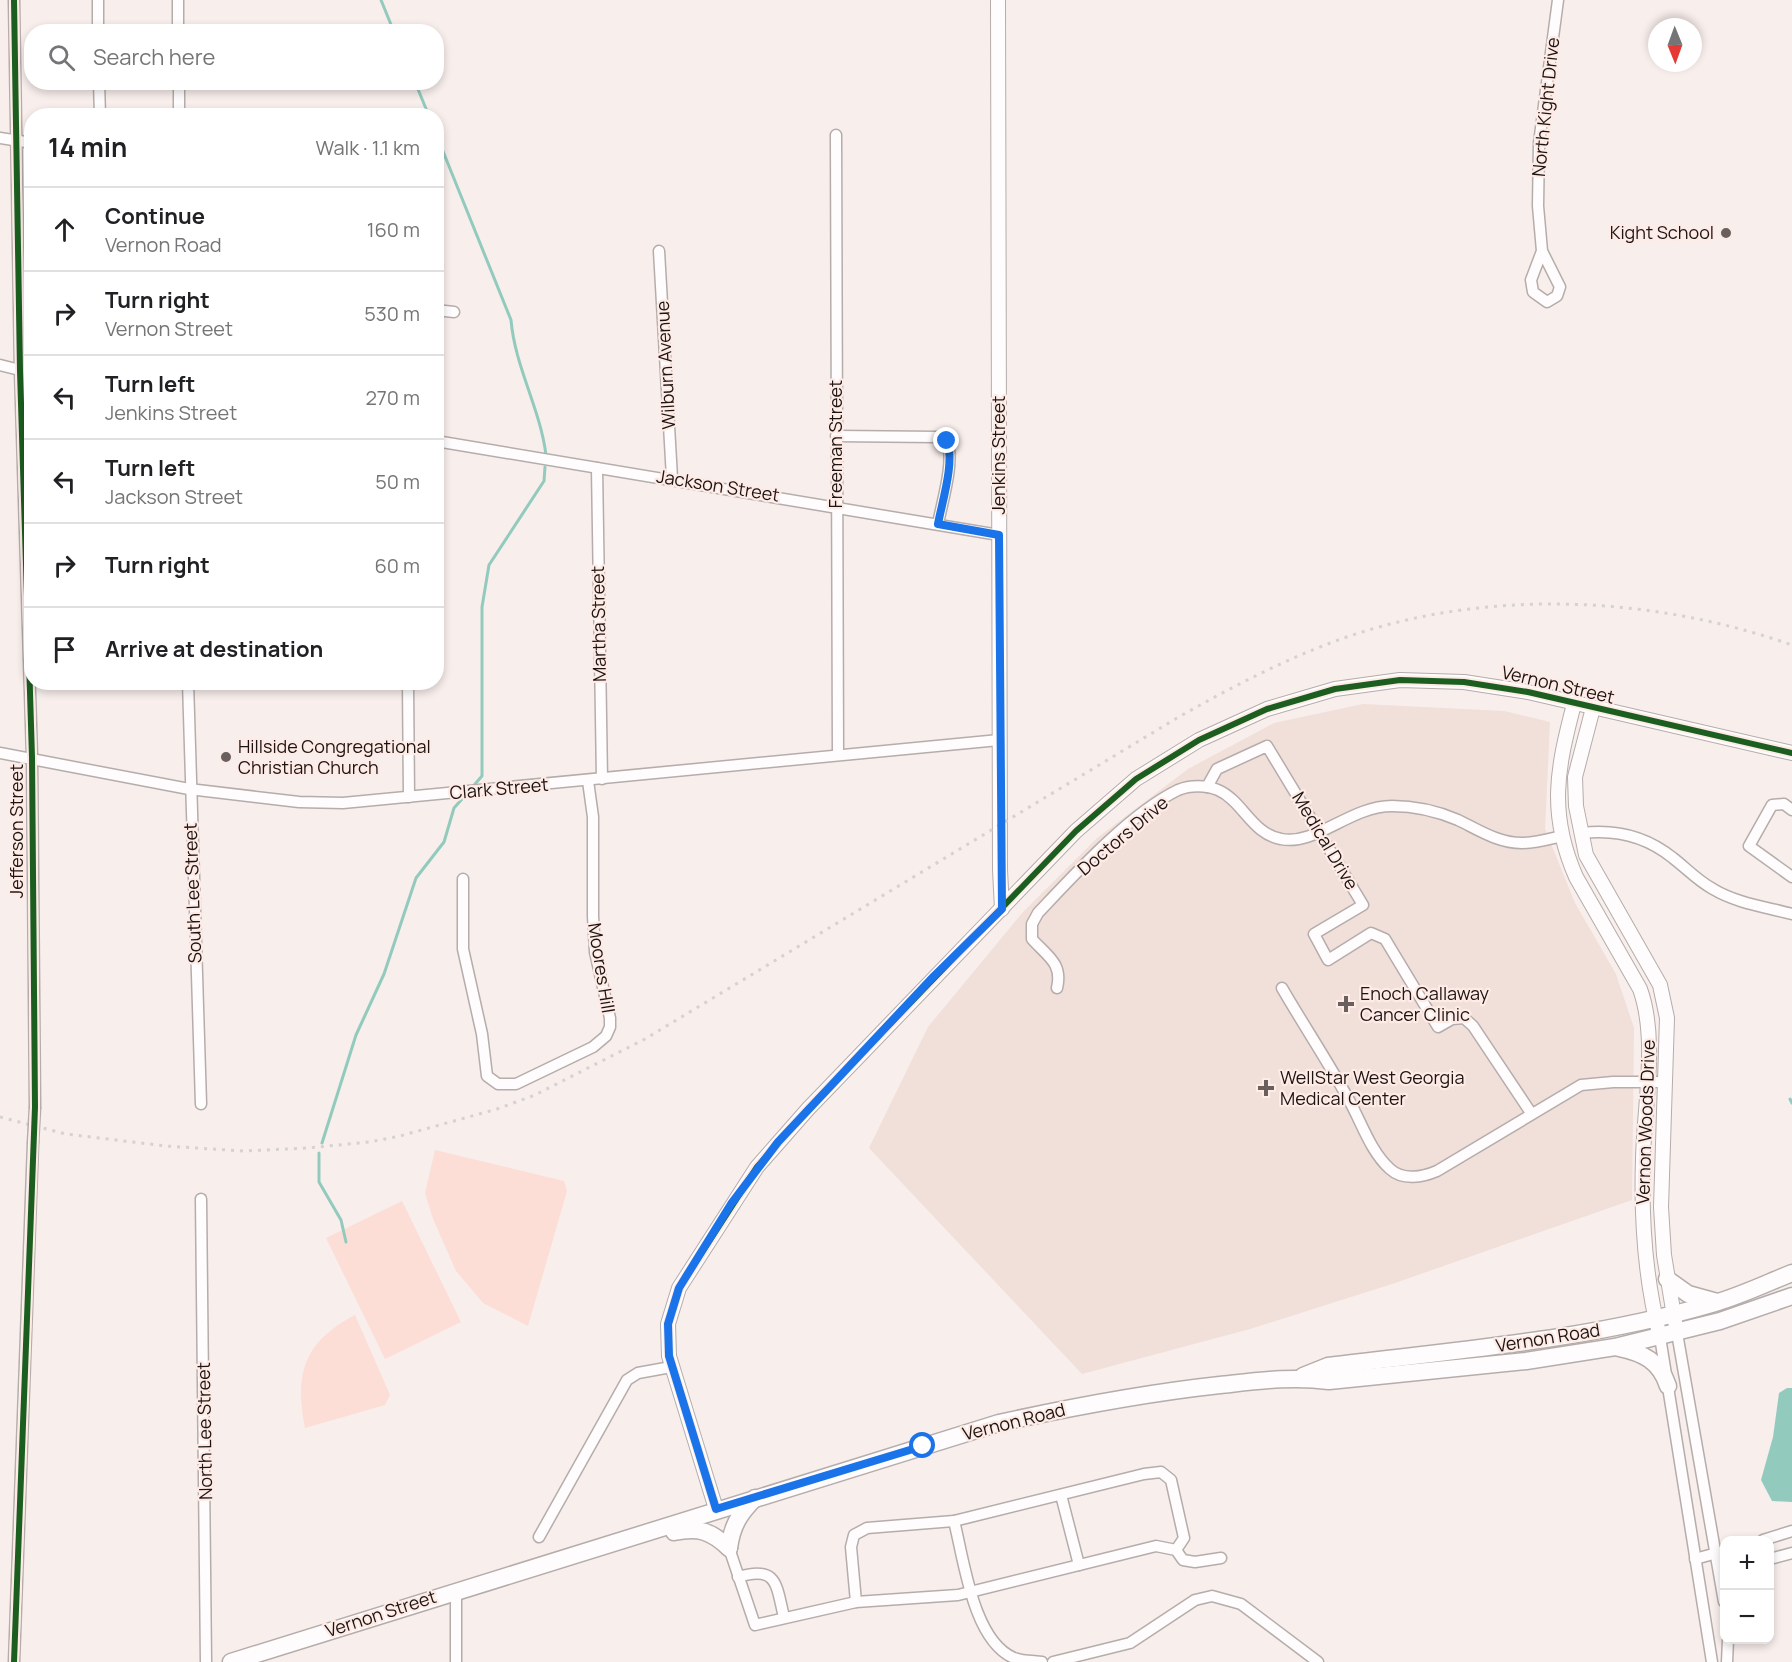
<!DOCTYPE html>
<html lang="en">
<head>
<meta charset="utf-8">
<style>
	:root { --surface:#fff; --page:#f6f6f6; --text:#202124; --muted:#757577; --line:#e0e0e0 }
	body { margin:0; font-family:Manrope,sans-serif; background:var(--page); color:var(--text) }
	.controls { position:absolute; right:18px; bottom:18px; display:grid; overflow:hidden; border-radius:12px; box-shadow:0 3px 9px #0003 }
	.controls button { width:54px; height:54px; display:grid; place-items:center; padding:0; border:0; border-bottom:2px solid var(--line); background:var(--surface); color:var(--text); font:30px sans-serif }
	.compass { position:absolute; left:1648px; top:18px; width:54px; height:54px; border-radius:50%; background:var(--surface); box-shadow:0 3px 9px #0003; rotate:179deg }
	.stop { position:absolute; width:18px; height:18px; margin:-14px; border:4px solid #1a73e8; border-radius:50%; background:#fff }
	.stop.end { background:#1a73e8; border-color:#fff; box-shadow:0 2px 6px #0008 }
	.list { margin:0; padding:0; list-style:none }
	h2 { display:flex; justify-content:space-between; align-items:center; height:78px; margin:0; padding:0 24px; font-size:26px }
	h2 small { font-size:20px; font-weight:400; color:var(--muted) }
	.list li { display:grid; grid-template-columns:39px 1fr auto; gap:18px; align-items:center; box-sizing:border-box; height:84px; padding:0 24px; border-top:2px solid var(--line) }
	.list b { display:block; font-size:22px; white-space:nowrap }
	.list p { margin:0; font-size:20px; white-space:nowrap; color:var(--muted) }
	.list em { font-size:20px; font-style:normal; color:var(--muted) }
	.icon { flex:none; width:33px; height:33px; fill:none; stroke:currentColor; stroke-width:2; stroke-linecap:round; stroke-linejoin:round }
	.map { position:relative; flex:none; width:1792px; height:1662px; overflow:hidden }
	.search { position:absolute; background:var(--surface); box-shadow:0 3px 9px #0003; left:24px; top:24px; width:420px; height:66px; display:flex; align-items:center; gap:15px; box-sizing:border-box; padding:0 21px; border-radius:24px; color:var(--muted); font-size:22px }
	.panel { position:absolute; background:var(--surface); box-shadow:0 3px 9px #0003; left:24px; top:108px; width:420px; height:582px; border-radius:24px }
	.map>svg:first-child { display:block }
	.built { fill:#f1dfda }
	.green { fill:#fcded7 }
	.water { fill:#92cbbe }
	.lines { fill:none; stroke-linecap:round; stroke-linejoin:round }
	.stream { stroke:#92cbbe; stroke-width:3 }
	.minor-casing { stroke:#b5adab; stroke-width:13 }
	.tertiary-casing { stroke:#b5adab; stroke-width:16 }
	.primary-casing { stroke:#b5adab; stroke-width:19 }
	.minor { stroke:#fefcfc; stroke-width:10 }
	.tertiary { stroke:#fefcfc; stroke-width:14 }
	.primary { stroke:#fefcfc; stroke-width:16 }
	.rail { stroke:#d5d2d1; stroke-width:3; stroke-dasharray:3 6; stroke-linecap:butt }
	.minor-bridge-casing { stroke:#b5adab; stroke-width:13; stroke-linecap:butt }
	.minor-bridge { stroke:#fefcfc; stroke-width:10 }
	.cycleway-casing { stroke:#feebe6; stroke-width:10 }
	.cycleway { stroke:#1b5e20; stroke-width:6 }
	.route { stroke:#1a73e8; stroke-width:8 }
	.poi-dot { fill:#69605e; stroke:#feebe6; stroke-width:2 }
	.labels { text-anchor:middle; stroke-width:4.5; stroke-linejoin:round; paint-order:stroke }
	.street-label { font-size:18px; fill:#1c1412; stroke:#feebe6 }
	.poi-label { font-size:18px; fill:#1c1412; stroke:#feebe6; text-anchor:start }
</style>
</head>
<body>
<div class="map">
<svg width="1792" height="1662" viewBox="0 0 1792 1662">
	<rect width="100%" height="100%" fill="#f8eeec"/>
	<polygon class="built" points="1363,704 1504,711 1550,722 1545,829 1575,903 1616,974 1634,1028 1632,1200 1395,1283 1250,1329 1082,1374 869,1148 928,1027 1023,912 1097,838 1188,769 1274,723"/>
	<g class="green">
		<polygon points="435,1150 564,1181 567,1191 528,1326 483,1303 456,1271 433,1219 425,1193"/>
		<polygon points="402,1201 461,1322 385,1359 326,1238"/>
		<path d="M 355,1315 L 390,1395 L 385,1405 L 305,1428 C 294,1373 304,1342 355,1315 Z"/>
	</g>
	<polygon class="water" points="1787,1388 1792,1388 1792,1502 1772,1501 1761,1480 1773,1437 1779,1393"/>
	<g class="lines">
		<g class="stream">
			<polyline points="381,0 394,32"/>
			<polyline points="415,82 429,116"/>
			<path d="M 436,134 L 511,320 C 515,367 540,408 546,455"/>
			<polyline points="475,784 482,776 482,607 489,565 544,481 545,467"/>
			<polyline points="1790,1099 1792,1103"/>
			<polyline points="322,1143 356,1035 384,974 416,878 444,842 454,808 462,799"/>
			<polyline points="319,1153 319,1182 341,1220 346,1242"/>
		</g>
		<defs>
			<g id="minor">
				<polyline points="14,0 20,371 32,757 35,1107"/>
				<polyline points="98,0 98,32"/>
				<polyline points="178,0 178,32"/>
				<polyline points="99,82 100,116"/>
				<polyline points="179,82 179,116"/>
				<polyline points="836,135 838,753"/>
				<polyline points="0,138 32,143"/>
				<polyline points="659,251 672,478"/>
				<polyline points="1542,251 1531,280 1533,292 1547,302 1557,296 1560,287 1542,251 1538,206 1539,143 1558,0"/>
				<polyline points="436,310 454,312"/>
				<polyline points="0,365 32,373"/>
				<path d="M 836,436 L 937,437 L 947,441 C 955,461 942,502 938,524"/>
				<polyline points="436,441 999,535"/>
				<polyline points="597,468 602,779"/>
				<polyline points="188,682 201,1104"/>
				<polyline points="408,682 409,797"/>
				<polyline points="0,753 189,789 299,802 343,803 999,740"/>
				<polyline points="1207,787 1217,769 1267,746 1363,905 1314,934 1328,960 1371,933 1385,939 1438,1027 1452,1019 1464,1018 1473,1026 1531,1113"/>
				<polyline points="1792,810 1784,804 1772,805 1749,846 1792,877"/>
				<path d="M 1582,833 C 1615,829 1646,836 1673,858 C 1686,868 1698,881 1713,889 C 1736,903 1766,907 1792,914"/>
				<polyline points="463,879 463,949 482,1034 487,1076 498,1084 516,1084 593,1047 606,1036 610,1027 610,1018 595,952 593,916 593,817 588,781"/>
				<path d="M 1057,988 C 1063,963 1047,956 1032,939 L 1032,924 L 1038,913 C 1075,874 1129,814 1178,790 C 1190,785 1206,785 1218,790 C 1243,801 1252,834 1281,839 C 1316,846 1350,806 1392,806 C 1415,806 1437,811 1458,820 C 1479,830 1498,843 1522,843 C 1535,843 1549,839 1562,836"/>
				<path d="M 1282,988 C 1304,1026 1329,1063 1350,1102 C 1362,1124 1371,1152 1390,1169 C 1403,1181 1423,1177 1437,1171 L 1581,1085 L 1613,1082 L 1665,1082"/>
				<polyline points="201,1199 206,1662"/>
				<polyline points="1677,1333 1724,1602"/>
				<polyline points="1660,1337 1712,1662"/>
				<polyline points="1061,1495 1079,1565"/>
				<path d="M 954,1521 C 964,1560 973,1641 1014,1658 C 1022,1661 1034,1661 1042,1662"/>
				<polyline points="539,1537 627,1380 638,1373 671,1367"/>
				<polyline points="1763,1540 1792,1531"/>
				<polyline points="729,1548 755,1625 856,1602 958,1595 1156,1546 1176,1550 1183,1560 1195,1562 1221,1558"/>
				<polyline points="1695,1559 1724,1551"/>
				<polyline points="1770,1559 1792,1553"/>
				<path d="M 738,1577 C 778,1565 776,1585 784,1617"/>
				<polyline points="456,1590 456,1662"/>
				<polyline points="856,1602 851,1547 854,1535 867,1528 954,1521 1144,1474 1161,1472 1171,1480 1184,1538 1176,1550"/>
				<polyline points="14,1662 33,1143"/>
				<polyline points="1053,1662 1130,1643 1195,1600 1212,1596 1241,1604 1318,1662"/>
				<polyline points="1727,1662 1728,1640"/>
			</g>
			<g id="tertiary">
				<polyline points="998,0 1000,870 1002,909"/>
				<path d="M 1574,704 C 1557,769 1548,813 1576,877 L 1640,989 C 1658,1039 1644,1106 1643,1159 C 1641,1219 1645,1279 1660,1337"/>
				<polyline points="1593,708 1575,777 1576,806 1586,855 1660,985 1667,1018 1661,1207 1664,1255 1675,1322"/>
				<polyline points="716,1509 669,1356 668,1324 679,1288 757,1167 808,1109 1076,831 1136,779 1199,740 1267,709 1335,689 1400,680 1464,682 1528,692 1792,753"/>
			</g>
			<g id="primary">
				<polyline points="1667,1279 1688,1294 1717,1302"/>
				<path d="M 1619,1348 C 1643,1353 1660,1361 1668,1386"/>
				<path d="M 1303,1376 L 1328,1366 C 1458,1350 1589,1340 1715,1303 C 1742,1295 1767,1283 1792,1273"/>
				<path d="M 674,1532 C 699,1527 711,1531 729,1548"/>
				<path d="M 729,1548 C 732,1526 739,1514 755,1498"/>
				<path d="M 231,1662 L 999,1423 C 1072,1407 1146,1393 1220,1385 C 1257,1381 1292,1376 1329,1381 L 1526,1361 L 1615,1347 L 1720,1321 L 1792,1296"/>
			</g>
		</defs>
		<use href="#minor" class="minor-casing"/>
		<use href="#tertiary" class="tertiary-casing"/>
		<use href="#primary" class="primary-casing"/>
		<use href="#minor" class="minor"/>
		<use href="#tertiary" class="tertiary"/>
		<use href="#primary" class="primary"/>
		<path class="rail" d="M 0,1117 L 66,1134 L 166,1146 L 243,1151 L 308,1148 L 369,1142 L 400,1136 L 497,1109 L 535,1095 L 645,1039 L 1177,718 C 1230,688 1283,660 1341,639 C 1485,588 1649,595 1792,645"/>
		<defs>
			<polyline id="minor-bridge" points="33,1143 35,1107"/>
		</defs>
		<use href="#minor-bridge" class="minor-bridge-casing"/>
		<use href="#minor-bridge" class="minor-bridge"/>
		<defs>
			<g id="cycleway">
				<polyline points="14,0 20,371 32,757 35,1107 14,1662"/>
				<polyline points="716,1509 669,1356 668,1324 679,1288 757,1167 808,1109 1076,831 1136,779 1199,740 1267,709 1335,689 1400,680 1464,682 1528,692 1792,753"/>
			</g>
		</defs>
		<use href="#cycleway" class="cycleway-casing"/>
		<use href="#cycleway" class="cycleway"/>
	</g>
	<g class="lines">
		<path class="route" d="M 923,1446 L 716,1509 L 669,1356 L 668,1324 L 679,1288 L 731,1204 L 778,1142 L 934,976 L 1002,909 L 999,535 L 938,524 C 942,502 955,462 947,441"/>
	</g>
	<g class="poi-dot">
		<circle cx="1726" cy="233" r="6"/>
		<circle cx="226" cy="757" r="6"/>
		<path d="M1343 995h6v6h6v6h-6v6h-6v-6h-6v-6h6z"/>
		<path d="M1263 1079h6v6h6v6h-6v6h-6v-6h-6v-6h6z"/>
	</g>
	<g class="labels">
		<g class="street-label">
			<text transform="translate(1546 107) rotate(-84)" y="6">North Kight Drive</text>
			<text transform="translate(666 365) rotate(-93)" y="6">Wilburn Avenue</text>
			<text transform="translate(836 444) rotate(-90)" y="6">Freeman Street</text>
			<text transform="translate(999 455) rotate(-90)" y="6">Jenkins Street</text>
			<text transform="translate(718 486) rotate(9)" y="6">Jackson Street</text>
			<text transform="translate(599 624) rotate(-91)" y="6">Martha Street</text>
			<text transform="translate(1558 685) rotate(13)" y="6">Vernon Street</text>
			<text transform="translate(499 789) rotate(-5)" y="6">Clark Street</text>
			<text transform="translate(17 831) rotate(-90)" y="6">Jefferson Street</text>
			<text transform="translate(1123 836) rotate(-40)" y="6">Doctors Drive</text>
			<text transform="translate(1325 841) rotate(59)" y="6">Medical Drive</text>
			<text transform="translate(193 893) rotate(-92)" y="6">South Lee Street</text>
			<text transform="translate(601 968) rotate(81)" y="6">Moores Hill</text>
			<text transform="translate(1646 1122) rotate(-88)" y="6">Vernon Woods Drive</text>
			<text transform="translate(1548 1338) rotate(-9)" y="6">Vernon Road</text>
			<text transform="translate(1014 1422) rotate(-14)" y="6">Vernon Road</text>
			<text transform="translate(205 1431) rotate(-91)" y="6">North Lee Street</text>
			<text transform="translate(381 1614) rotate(-18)" y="6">Vernon Street</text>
		</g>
		<g class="poi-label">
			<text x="1714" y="239" text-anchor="end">Kight School</text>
			<text x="238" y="753">Hillside Congregational<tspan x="238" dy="21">Christian Church</tspan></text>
			<text x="1360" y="1000">Enoch Callaway<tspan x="1360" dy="21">Cancer Clinic</tspan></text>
			<text x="1280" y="1084">WellStar West Georgia<tspan x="1280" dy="21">Medical Center</tspan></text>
		</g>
	</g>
</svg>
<div class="controls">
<button>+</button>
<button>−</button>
</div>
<svg class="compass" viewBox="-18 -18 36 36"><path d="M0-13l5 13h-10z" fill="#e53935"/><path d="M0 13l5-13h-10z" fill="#757577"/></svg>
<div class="stop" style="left:923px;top:1446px"></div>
<div class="stop end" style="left:947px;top:441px"></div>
<div class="search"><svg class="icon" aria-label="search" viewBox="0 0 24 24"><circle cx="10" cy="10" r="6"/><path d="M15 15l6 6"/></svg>Search here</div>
<section class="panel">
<h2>14 min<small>Walk · 1.1 km</small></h2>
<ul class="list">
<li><svg class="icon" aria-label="ahead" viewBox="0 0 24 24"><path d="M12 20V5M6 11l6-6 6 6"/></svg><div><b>Continue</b><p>Vernon Road</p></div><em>160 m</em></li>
<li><svg class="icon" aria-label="right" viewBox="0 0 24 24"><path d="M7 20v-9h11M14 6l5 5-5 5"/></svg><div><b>Turn right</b><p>Vernon Street</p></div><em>530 m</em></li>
<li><svg class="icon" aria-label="left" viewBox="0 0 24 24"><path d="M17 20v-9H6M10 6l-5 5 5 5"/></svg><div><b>Turn left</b><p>Jenkins Street</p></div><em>270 m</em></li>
<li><svg class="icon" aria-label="left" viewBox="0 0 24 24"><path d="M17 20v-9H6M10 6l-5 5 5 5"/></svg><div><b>Turn left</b><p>Jackson Street</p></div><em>50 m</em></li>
<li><svg class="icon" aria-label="right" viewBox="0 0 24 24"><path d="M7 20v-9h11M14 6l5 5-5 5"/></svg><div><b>Turn right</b></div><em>60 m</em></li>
<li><svg class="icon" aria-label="arrive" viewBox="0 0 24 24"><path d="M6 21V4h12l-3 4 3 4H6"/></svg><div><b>Arrive at destination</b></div></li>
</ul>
</section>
</div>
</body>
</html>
